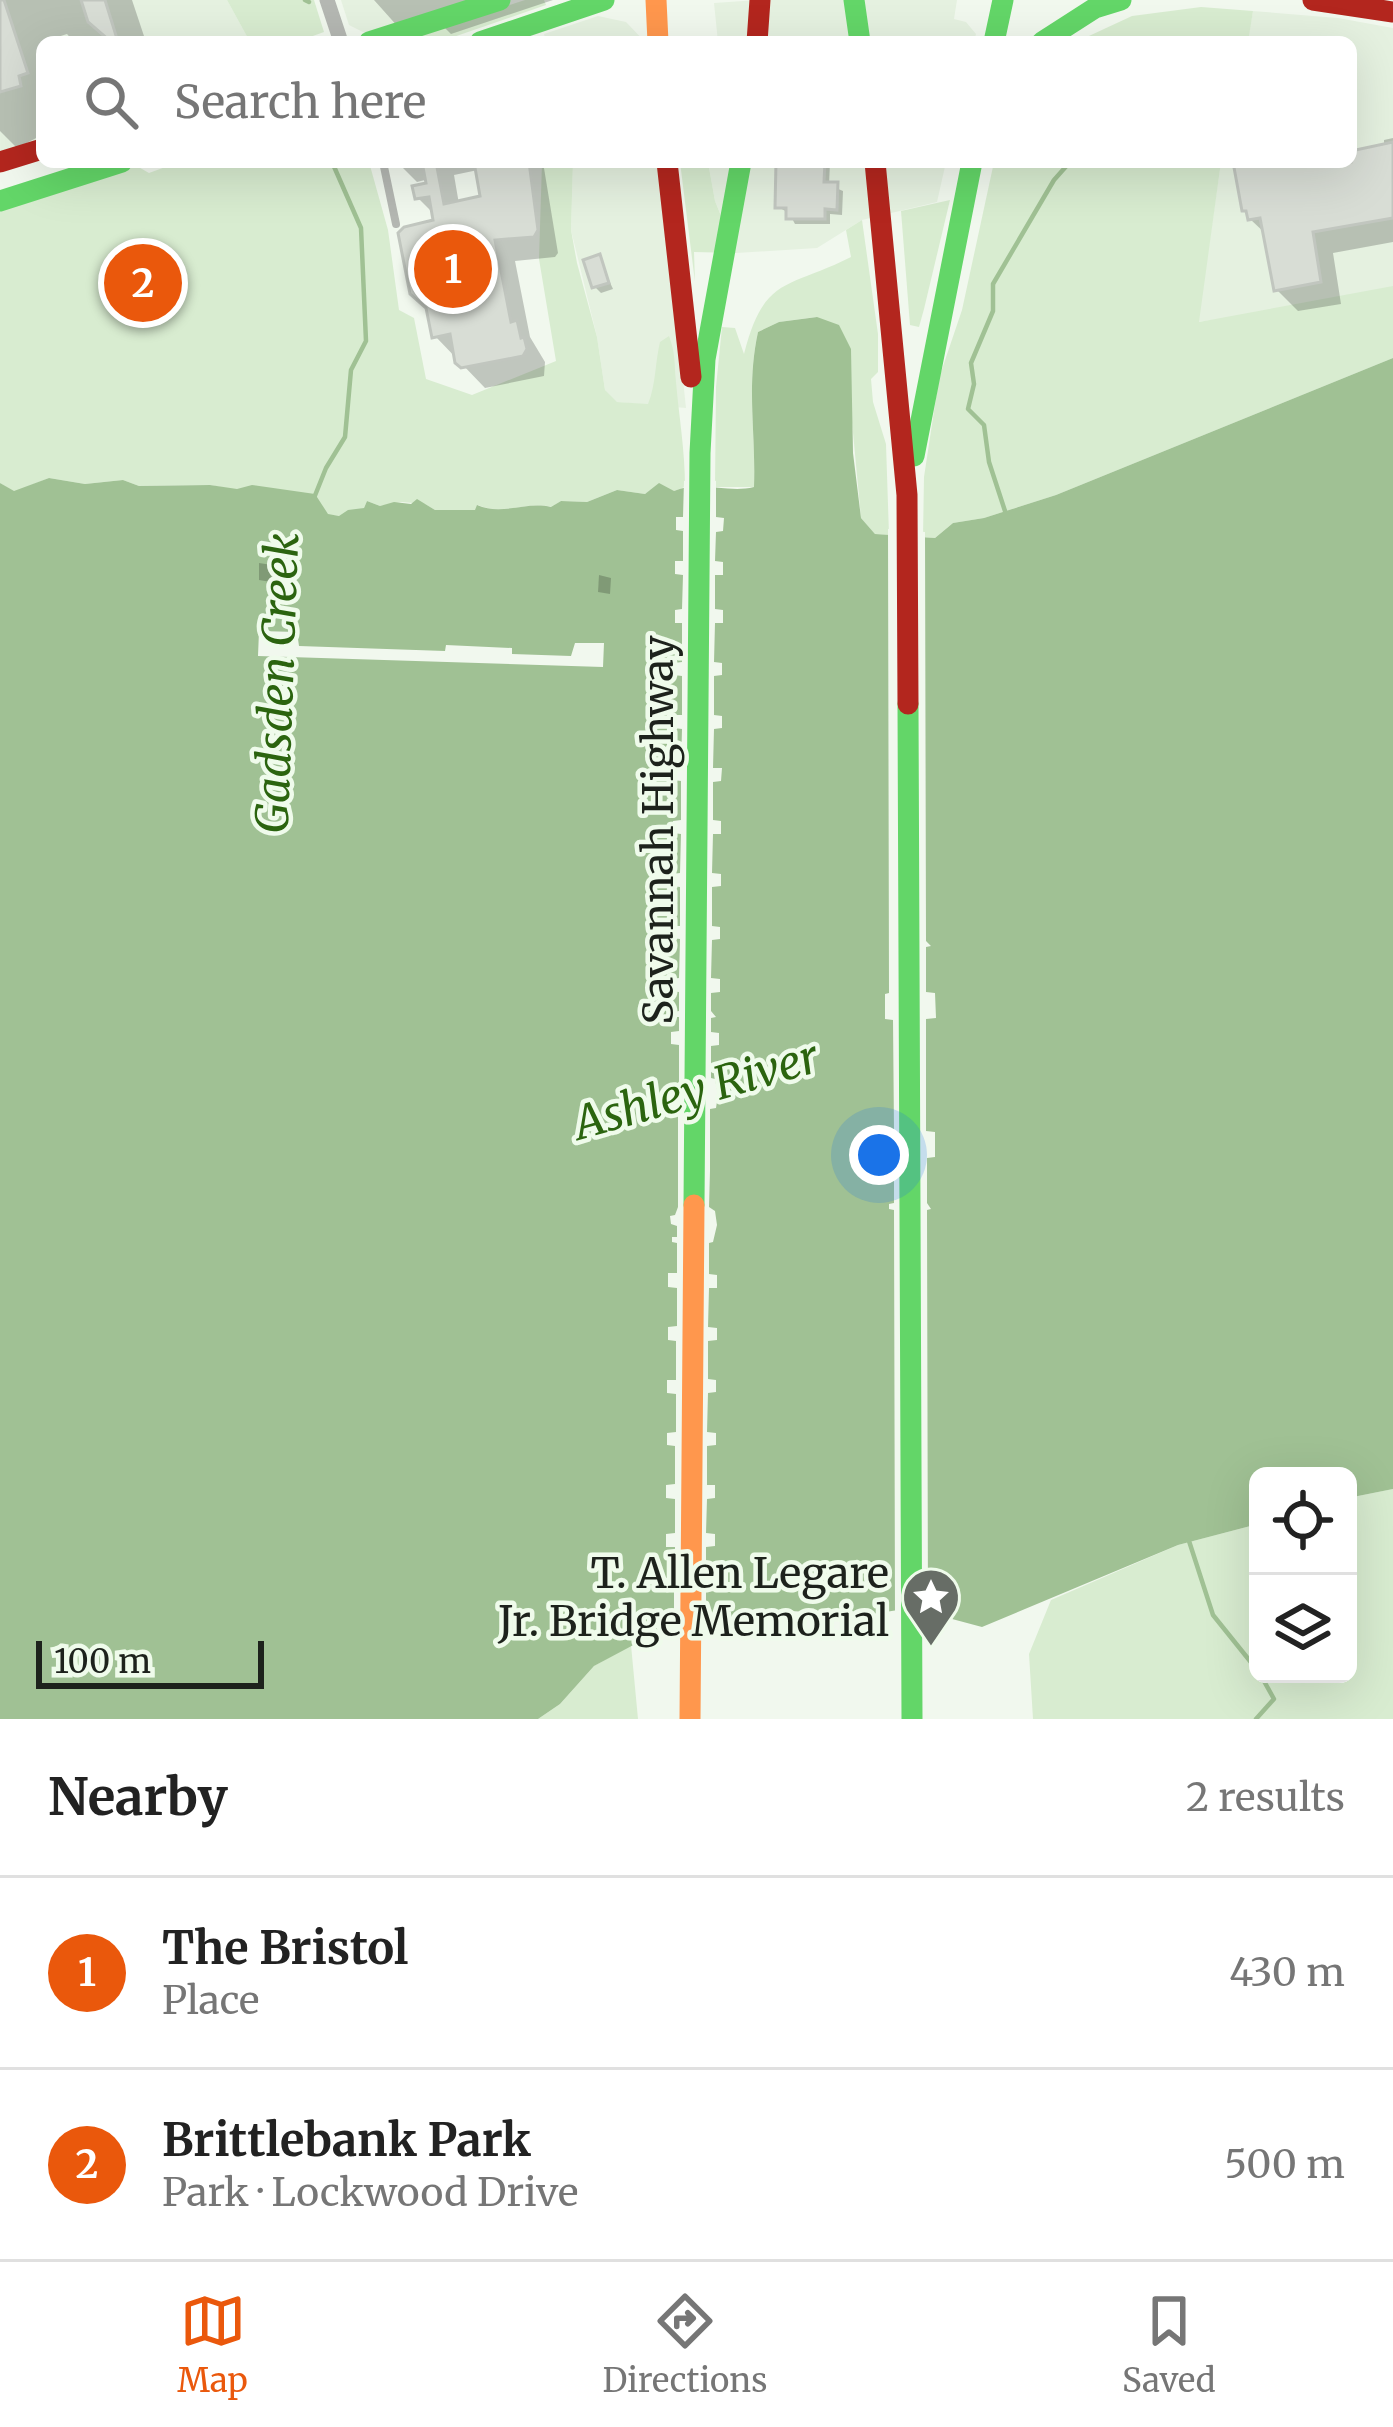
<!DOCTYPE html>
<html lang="en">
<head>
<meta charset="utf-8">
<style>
	:root { --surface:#fff; --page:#f6f6f6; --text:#222; --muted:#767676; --line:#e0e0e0; --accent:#ea580c }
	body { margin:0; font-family:Merriweather,serif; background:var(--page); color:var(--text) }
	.controls { position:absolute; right:36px; bottom:36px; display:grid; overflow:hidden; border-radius:18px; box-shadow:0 12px 48px #0002 }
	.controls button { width:108px; height:108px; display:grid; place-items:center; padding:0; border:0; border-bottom:3px solid var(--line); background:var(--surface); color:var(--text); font:60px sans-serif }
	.scale { position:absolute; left:36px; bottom:30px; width:228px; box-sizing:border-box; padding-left:12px; border:6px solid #1d221c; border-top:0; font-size:33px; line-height:42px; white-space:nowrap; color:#1d221c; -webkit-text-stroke:9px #effbeb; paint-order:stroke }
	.you { position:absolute; left:879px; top:1155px; width:42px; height:42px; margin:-30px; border:9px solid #fff; border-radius:50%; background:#1a73e8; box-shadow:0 0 0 18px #1a73e833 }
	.badge { display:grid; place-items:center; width:78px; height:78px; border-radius:50%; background:var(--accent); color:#fff; font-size:39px; font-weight:700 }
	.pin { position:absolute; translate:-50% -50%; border:6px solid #fff; box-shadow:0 3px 12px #0006 }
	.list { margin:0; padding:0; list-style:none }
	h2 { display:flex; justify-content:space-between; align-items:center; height:156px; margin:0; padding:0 48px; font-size:51px }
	h2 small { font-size:39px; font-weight:400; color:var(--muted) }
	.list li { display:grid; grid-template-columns:78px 1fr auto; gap:36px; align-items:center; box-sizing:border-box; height:192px; padding:0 48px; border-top:3px solid var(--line) }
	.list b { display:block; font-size:45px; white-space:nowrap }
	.list p { margin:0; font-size:39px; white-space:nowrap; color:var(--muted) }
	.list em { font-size:39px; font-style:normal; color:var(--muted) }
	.icon { flex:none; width:66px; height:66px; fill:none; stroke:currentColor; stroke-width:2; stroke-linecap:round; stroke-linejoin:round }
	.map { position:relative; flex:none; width:1393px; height:1719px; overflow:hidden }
	.search { position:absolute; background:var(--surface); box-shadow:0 12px 48px #0002; left:36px; right:36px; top:36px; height:132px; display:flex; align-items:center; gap:30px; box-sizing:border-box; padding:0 42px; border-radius:18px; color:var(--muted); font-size:45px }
	.sheet { height:540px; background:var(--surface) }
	nav { display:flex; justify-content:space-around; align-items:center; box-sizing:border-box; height:168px; border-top:3px solid var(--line); background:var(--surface); font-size:33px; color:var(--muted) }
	nav a { display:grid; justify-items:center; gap:6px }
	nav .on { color:var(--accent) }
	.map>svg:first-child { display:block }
	.built { fill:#e5f1e0 }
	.green { fill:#d8ecd0 }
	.water { fill:#a0c194 }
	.pier { fill:#f1f8ee }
	.shadow { fill:#0003; fill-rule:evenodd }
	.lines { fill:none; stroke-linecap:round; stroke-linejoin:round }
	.stream { stroke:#a0c194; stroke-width:4.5 }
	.building { fill:#d8ddd5; stroke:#c1c6bf; stroke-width:3 }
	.lane { stroke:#b4b7b2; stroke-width:8 }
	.street { stroke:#b4b7b2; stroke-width:15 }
	.fast { stroke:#63d668; stroke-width:21 }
	.slow { stroke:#ff974d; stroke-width:21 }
	.jam { stroke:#b3261e; stroke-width:21 }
	.labels { text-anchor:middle; stroke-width:9; stroke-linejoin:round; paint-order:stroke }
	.street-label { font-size:42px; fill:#1d221c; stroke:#effbeb }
	.poi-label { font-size:42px; fill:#1d221c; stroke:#effbeb; text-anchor:end }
	.water-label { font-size:45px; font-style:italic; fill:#2b640f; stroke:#effbeb }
</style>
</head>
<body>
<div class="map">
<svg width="1393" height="1719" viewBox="0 0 1393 1719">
	<rect width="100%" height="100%" fill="#f1f8ee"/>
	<g class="built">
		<polygon points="0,0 227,0 250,42 42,42 42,142 0,155"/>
		<polygon points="341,0 474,0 367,34 349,25"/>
		<polygon points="758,0 957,0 954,19 966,22 976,34 974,42 718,42 714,3"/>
		<polygon points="1253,11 1338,18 1393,28 1393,295 1198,322 1221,162 1351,162 1351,42 1247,42"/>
		<polygon points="598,16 626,22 645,42 546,42 544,34"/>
		<polygon points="573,162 660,162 686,408 617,402 610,400 605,390 597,337 571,230"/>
		<polygon points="708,162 946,162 937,202 862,220 817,248 736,253 715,201"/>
	</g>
	<g class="green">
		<polygon points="227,0 314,0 324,32 296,42 250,42"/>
		<polygon points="525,0 544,0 546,5 439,42 394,42"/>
		<polygon points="1201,7 1253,11 1248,42 1076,42 1132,16"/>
		<path d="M 179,162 L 369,162 L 388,230 L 399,310 L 414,318 L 426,379 L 472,395 L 556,361 L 539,259 L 542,162 L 573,162 L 571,230 L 577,263 L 597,337 L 605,390 L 617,402 L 648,404 C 656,385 655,362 660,342 L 669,336 C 676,354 674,364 676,382 C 679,417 685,450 685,487 L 674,491 L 651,490 L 645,494 L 617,490 L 587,502 L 561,501 L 552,507 C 527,501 502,516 478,505 L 476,510 L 435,510 L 425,504 L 401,502 L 380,506 L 367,501 L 364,508 L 340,516 L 328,515 L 321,506 L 210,485 L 139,486 L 123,480 L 85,484 L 49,478 L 14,492 L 0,483 L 0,210 L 135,165 L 149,173 Z"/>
		<polygon points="680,162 708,162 715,201 736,253 694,252 695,282"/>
		<polygon points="994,162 1221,162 1199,322 1393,286 1393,358 1056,495 984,518 953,523 935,538 923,537 924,477 939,378 962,310"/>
		<polygon points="950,200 924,309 919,327 910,325 901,211"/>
		<path d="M 862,220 L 878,334 L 878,372 L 871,379 L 873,402 L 886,444 L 889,535 L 875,534 L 861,518 L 852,422 L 816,317 L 779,322 L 758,332 C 746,386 756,433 754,487 L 715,487 L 716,387 L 722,327 L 735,328 L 744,354 C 764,275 788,289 851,257 L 846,230 Z"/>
		<polygon points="1393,1489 1393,1719 1033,1719 1029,1654 1051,1600 1178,1545 1258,1524 1258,1674 1348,1674 1348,1498"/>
		<polygon points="631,1645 638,1719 538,1719 560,1704 594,1666"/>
	</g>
	<path class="water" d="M 817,317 L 839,325 L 851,349 L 853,453 L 861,518 L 875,534 L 935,538 L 953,523 L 984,518 L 1056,495 L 1393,358 L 1393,1489 L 1348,1498 L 1348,1476 L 1258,1476 L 1258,1524 L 1178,1545 L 982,1627 L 911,1608 L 866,1615 L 790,1611 L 715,1630 L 654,1634 L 594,1666 L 560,1704 L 538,1719 L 0,1719 L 0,483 L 14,491 L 49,478 L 85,484 L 123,480 L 139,486 L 210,485 L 237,489 L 252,485 L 315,494 L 328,514 L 339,516 L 348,510 L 364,508 L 367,501 L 380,506 L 394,502 L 411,504 L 417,499 L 435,510 L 475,510 L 477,505 C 502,516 526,501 551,507 L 561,501 L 587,502 L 617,490 L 645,494 L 659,483 L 674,491 C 702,479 726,494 754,487 C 756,431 746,388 758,332 L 779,322 Z"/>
	<g class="pier">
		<polygon points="698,477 716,481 716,517 724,518 723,531 716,532 715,561 723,562 723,575 715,575 715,609 723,610 723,623 715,623 714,662 722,663 722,675 714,676 714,715 722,716 722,728 714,729 713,768 722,768 721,781 713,782 713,820 721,821 721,834 713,834 712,873 721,874 721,886 712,887 712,926 720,927 720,939 712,940 711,978 720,979 720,992 711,993 711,1011 716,1017 711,1018 711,1032 719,1033 719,1045 711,1046 711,1078 715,1079 718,1095 716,1108 710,1109 710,1171 709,1207 715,1211 717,1225 713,1242 709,1243 709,1274 717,1275 717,1288 709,1288 708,1327 717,1328 717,1340 708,1341 708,1379 716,1380 716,1392 708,1393 707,1432 716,1433 716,1445 707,1446 707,1485 715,1485 715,1498 707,1499 706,1533 715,1534 715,1546 706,1547 706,1577 715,1578 715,1591 706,1592 706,1635 674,1636 674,1592 665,1591 665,1578 674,1577 675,1547 666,1547 666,1534 675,1533 675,1499 666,1498 666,1485 675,1484 675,1446 667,1445 667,1433 676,1432 676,1394 667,1393 667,1380 676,1380 676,1341 668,1340 668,1327 677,1326 677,1288 668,1287 668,1273 677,1273 677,1243 672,1242 672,1237 677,1237 677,1226 671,1224 670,1216 675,1215 678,1207 678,1112 668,1105 668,1092 675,1093 679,1087 679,1045 671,1044 671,1032 679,1031 679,1017 674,1017 674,1012 679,1011 679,992 671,991 671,979 679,978 680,939 672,938 672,926 680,926 680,887 672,886 672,874 680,873 681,834 673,833 673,821 681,820 681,781 673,780 673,768 681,767 682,729 674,728 674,715 682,715 682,676 674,675 674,663 682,662 682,623 675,623 675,610 682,609 683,575 675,574 675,561 683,561 683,531 676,530 676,517 683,517 684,481"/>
		<polygon points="888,529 925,532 926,941 931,946 926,947 926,992 935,993 936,1018 926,1019 926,1131 935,1132 935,1157 927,1158 927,1203 931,1209 927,1210 928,1619 911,1614 895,1617 894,1210 889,1209 889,1204 894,1203 894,1159 884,1158 883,1152 884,1132 894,1131 893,1020 885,1019 885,994 889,993"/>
		<polygon points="259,631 297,632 299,646 445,651 446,645 512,648 512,654 571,656 575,643 604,643 603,667 258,656"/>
	</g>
	<g class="shadow">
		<polygon points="0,0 132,0 146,42 74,42 67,34 42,42 42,135 17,148 0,131"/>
		<polygon points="374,0 553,0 451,34 444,27 408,38"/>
		<polygon points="1393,138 1393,242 1333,253 1341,304 1298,311 1276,289 1267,235 1250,219 1239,176 1230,162 1351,162 1351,153 1384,148 1384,140"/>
		<path d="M 397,162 L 543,162 L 558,253 L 555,257 L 515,261 L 530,337 L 545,362 L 544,376 L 485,388 L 435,336 L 437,222 L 436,216 L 418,198 L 430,186 L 429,179 L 417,182 ZM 478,170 L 484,199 L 459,204 L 454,175 Z"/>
		<polygon points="779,162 830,162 829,185 843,191 842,215 830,214 830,224 795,224 789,213 778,207"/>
		<polygon points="599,258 613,289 601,293 595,287"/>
		<polygon points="259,563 272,565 271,582 259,580"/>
		<polygon points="599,575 611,578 610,594 598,592"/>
	</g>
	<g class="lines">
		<g class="stream">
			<polyline points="305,0 309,2"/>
			<polyline points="314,498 326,468 345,437 351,370 366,341 361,228 332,162"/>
			<polyline points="1005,511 989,462 984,425 968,409 974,384 971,363 993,311 993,284 1054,180 1070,162"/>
			<polyline points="1189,1541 1213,1615 1258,1671"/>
			<polyline points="1256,1719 1274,1699 1260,1674"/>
		</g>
	</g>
	<g class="building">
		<polygon points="0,0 4,0 28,73 19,76 21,86 0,92"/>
		<polygon points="81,0 105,0 118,42 111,42 88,22"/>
		<polygon points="1393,142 1393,218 1313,232 1321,282 1274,291 1260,218 1248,220 1246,211 1242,211 1233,162 1351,162 1351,151"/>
		<polygon points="422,162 436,162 444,204 480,196 474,162 529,162 538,230 534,237 495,240 511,322 517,320 521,338 524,337 527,349 523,356 461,368 455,363 450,334 432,338 426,308 410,294 398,233 404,227 433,220 429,197 415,199 412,186 426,183"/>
		<polygon points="776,162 825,162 824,182 838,182 837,210 825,209 825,219 786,219 786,208 775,208"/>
		<polygon points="600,254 609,283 592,288 583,260"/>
	</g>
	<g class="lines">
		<polyline class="lane" points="383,162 396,224"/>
		<polyline class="street" points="327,0 341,42"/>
		<g class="fast">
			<polyline points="854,0 860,42"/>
			<polyline points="369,42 500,0"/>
			<polyline points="480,42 604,0"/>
			<polyline points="994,42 1003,0"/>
			<polyline points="1042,42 1095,8 1121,0"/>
			<polyline points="0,201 122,162"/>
			<polyline points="914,456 972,162"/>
			<polyline points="908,704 912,1719"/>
			<polyline points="694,1205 700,453 705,359 741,162"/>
		</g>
		<g class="slow">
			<polyline points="656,0 658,42"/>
			<polyline points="690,1719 694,1205"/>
		</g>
		<g class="jam">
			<polyline points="1313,0 1393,12"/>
			<polyline points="757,42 760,0"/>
			<polyline points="0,162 42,149"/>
			<polyline points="667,162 691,377"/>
			<polyline points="875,162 907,495 908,704"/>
		</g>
	</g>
	<defs>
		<symbol id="sight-pin" viewBox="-11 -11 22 30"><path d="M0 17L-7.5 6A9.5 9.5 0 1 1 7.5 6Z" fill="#676d66" stroke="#effbeb"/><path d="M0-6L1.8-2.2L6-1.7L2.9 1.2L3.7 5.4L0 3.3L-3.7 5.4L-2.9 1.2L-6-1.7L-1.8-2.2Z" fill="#fff"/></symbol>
	</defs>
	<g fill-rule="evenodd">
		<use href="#sight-pin" x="898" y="1564" width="66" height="90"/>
	</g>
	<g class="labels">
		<g class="street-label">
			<text transform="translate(658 830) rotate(-90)" y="15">Savannah Highway</text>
		</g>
		<g class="poi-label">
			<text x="889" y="1588">T. Allen Legare<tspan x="889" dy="48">Jr. Bridge Memorial</tspan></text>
		</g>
		<g class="water-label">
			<text transform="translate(277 683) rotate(-88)" y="16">Gadsden Creek</text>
			<text transform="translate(696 1090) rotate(-16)" y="16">Ashley River</text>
		</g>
	</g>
</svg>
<div class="controls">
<button><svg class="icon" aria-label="locate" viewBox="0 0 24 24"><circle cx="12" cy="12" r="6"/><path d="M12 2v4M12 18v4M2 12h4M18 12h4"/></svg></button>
<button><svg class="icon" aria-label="layers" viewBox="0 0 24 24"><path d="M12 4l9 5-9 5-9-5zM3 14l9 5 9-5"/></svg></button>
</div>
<div class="scale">100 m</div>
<div class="you"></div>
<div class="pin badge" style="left:453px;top:269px">1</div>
<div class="pin badge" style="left:143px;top:283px">2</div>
<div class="search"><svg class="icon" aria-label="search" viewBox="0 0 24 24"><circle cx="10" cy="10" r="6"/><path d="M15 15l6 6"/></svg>Search here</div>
</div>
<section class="sheet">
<h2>Nearby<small>2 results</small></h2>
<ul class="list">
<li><span class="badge">1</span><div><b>The Bristol</b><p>Place</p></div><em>430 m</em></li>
<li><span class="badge">2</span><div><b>Brittlebank Park</b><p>Park · Lockwood Drive</p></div><em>500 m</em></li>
</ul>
</section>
<nav>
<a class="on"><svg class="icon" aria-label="map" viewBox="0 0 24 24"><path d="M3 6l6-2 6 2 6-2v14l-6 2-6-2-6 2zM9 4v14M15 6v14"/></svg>Map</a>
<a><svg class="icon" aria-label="directions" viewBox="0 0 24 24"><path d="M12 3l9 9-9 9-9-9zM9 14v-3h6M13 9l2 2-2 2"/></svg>Directions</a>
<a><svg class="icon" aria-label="saved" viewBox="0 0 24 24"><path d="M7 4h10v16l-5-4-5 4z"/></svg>Saved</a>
</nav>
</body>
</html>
